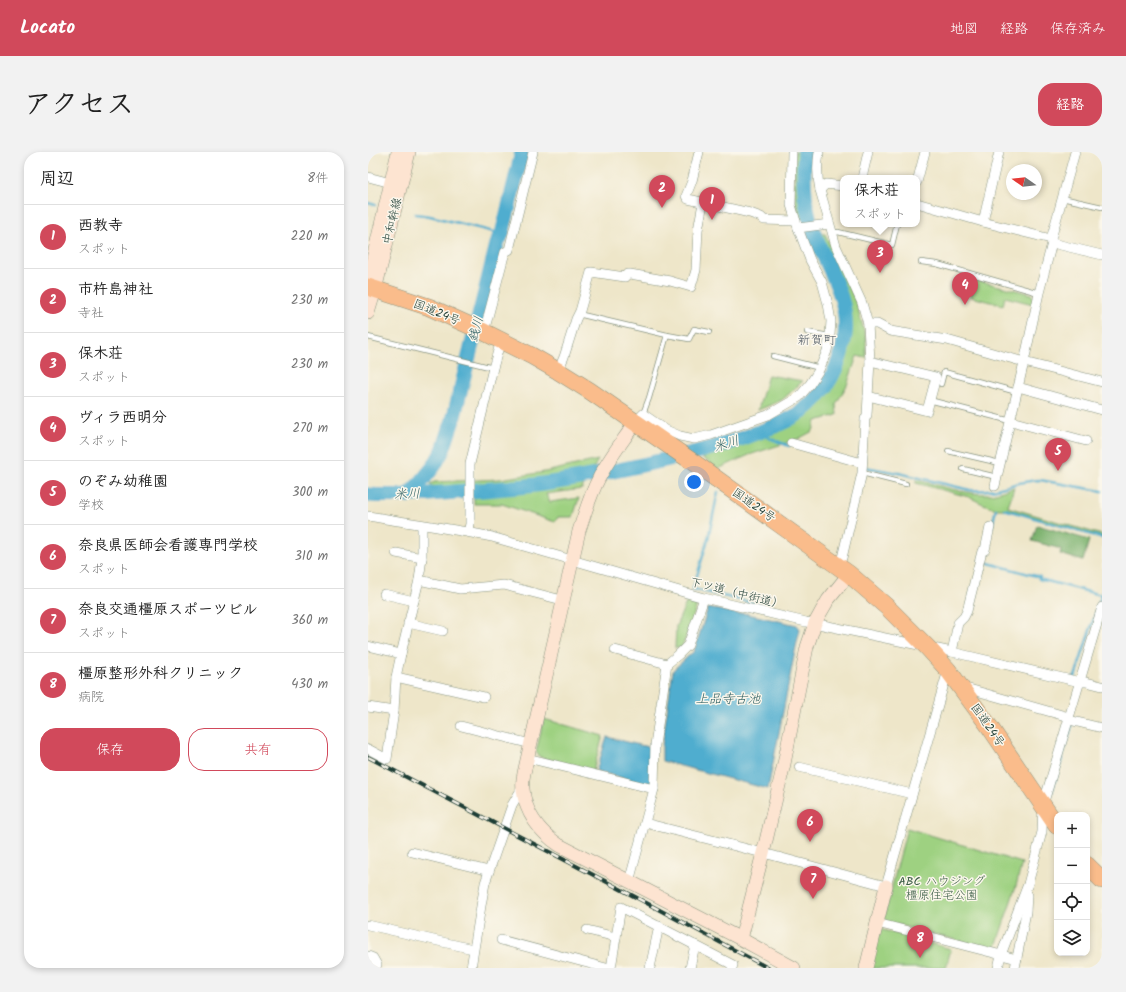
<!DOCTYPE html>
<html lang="ja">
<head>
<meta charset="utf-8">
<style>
	:root { --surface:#fff; --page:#f2f2f2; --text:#222; --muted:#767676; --line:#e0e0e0; --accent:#d1495b }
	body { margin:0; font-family:Kalam,"Klee One",sans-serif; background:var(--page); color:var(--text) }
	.controls { position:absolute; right:12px; bottom:12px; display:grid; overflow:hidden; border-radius:8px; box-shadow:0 2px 6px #0003 }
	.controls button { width:36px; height:36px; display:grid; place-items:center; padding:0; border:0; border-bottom:1px solid var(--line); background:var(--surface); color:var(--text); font:20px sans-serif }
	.compass { position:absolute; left:638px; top:12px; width:36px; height:36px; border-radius:50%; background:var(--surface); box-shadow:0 2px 6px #0003; rotate:284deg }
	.you { position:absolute; left:326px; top:330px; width:14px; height:14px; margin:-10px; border:3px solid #fff; border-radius:50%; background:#1a73e8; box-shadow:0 0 0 6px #1a73e833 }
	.badge { display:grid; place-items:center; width:26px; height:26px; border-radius:50%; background:var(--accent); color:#fff; font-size:13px; font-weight:700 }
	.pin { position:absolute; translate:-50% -33px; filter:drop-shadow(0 1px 2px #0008) }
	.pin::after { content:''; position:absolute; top:21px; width:14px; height:12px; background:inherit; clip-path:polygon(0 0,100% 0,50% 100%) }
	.popup { position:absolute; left:472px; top:23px; width:80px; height:52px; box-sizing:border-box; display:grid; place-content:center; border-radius:8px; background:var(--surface); filter:drop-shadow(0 1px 3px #0005); font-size:13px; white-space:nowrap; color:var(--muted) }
	.popup b { font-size:15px; color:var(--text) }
	.popup::after { content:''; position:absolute; left:50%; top:100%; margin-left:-8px; border:8px solid transparent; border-top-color:var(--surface) }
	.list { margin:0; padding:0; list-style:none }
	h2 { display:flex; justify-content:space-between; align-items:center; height:52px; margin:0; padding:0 16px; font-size:17px }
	h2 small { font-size:13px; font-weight:400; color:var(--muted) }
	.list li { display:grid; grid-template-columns:26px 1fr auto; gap:12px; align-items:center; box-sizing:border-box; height:64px; padding:0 16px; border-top:1px solid var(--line) }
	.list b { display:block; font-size:15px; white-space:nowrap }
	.list p { margin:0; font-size:13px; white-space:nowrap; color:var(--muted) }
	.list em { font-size:13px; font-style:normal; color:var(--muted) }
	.actions { display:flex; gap:8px; padding:12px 16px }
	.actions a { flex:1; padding:9px 0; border:1px solid var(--accent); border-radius:16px; text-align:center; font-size:14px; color:var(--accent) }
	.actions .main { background:var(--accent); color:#fff }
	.icon { flex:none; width:22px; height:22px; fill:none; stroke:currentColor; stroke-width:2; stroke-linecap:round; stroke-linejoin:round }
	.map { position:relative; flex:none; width:734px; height:816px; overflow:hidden; border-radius:16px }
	header { display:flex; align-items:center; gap:24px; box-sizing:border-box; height:56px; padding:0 20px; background:var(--accent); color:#fff }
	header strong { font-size:19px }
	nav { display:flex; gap:22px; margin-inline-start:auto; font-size:14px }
	.intro { display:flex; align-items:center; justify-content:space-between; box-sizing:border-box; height:96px; padding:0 24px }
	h1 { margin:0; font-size:28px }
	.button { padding:10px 18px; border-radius:16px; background:var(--accent); color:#fff; font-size:14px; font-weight:700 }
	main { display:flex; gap:24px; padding:0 24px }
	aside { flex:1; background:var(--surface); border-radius:16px; box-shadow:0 2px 6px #0003 }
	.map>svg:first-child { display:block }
	.green { fill:#9ed181; stroke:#5e875a }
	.forest { fill:#7eb36f; stroke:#4e7852 }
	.water { fill:#50adcf; stroke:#387582 }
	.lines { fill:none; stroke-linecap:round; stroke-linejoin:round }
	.stream { stroke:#50adcf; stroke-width:2.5 }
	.river { stroke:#50adcf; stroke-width:15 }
	.lane-casing { stroke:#86927e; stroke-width:6 }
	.street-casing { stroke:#86927e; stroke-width:10 }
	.secondary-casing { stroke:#86927e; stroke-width:14 }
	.highway-casing { stroke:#86927e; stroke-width:18 }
	.lane { stroke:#fff; stroke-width:4.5 }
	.street { stroke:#fff; stroke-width:9 }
	.secondary { stroke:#fde4d1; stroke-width:13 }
	.highway { stroke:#fabc8b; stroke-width:17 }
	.rail-casing { stroke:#1f3d34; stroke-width:4 }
	.rail { stroke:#fbf7ec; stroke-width:2.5; stroke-dasharray:8; stroke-linecap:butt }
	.labels { text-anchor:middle; stroke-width:3; stroke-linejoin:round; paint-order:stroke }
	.street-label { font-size:12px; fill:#1f3d34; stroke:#fbf7ec }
	.park-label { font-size:12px; fill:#385b43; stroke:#fbf7ec }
	.water-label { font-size:13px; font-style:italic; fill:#2e5f62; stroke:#fbf7ec }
	.neighbourhood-label { font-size:13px; fill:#57606a; stroke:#fbf7ec }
</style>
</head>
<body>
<header>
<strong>Locato</strong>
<nav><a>地図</a><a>経路</a><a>保存済み</a></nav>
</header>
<div class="intro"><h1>アクセス</h1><a class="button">経路</a></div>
<main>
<aside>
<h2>周辺<small>8件</small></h2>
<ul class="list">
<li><span class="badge">1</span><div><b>西教寺</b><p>スポット</p></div><em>220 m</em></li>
<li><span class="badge">2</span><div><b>市杵島神社</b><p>寺社</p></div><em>230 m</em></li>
<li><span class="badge">3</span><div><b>保木荘</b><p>スポット</p></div><em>230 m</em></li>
<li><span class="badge">4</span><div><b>ヴィラ西明分</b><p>スポット</p></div><em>270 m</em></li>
<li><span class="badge">5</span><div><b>のぞみ幼稚園</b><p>学校</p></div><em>300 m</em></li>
<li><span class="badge">6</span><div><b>奈良県医師会看護専門学校</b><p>スポット</p></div><em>310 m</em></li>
<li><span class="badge">7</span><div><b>奈良交通橿原スポーツビル</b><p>スポット</p></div><em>360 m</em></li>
<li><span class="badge">8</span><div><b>橿原整形外科クリニック</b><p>病院</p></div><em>430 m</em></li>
</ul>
<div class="actions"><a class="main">保存</a><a>共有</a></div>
</aside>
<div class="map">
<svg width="734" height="816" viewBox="0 0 734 816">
	<rect width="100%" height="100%" fill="#fbf7ec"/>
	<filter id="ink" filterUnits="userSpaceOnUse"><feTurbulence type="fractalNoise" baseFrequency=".025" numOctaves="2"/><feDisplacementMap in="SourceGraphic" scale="8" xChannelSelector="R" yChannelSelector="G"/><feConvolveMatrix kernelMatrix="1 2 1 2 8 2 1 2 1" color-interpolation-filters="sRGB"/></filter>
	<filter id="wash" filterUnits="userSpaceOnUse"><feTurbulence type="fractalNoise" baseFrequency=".012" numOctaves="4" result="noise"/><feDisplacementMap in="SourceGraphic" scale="16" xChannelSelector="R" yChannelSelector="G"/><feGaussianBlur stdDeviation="0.9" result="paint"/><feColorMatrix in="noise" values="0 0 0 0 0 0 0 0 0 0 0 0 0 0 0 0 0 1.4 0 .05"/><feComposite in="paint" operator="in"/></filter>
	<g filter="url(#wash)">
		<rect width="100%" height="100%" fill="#eee6c9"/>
		<g class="green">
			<polygon points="426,0 432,0 431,14 439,67 434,68 430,65 427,49"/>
			<polygon points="451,82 457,82 466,100 488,150 498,186 498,206 489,204 479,233 468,252 469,263 448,269 445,279 430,287 381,303 350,317 332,304 346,300 415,274 432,264 450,250 463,234 473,211 482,175 477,147 469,123 457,102"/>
			<polygon points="607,128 664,142 666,148 665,152 637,145 635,153 603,145"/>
			<polygon points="400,223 435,229 414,248 390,258"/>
			<polygon points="230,308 223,320 207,324 166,331 80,337 63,334 62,332 66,330 132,327 177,320"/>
			<path d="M 548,328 C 572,333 597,343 622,342 C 630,341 638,338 646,335 L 640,355 L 734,383 L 734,385 L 639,357 L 628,357 L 613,351 L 601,345 L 548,331 Z"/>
			<polygon points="217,330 214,337 178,342 182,350 211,346 205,365 190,365 187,370 134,352 106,352 106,344 160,340"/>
			<polygon points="318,451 329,453 317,488 313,496 307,496 308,474"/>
			<polygon points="176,567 235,584 225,619 172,605 168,600"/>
			<polygon points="539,676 654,711 648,734 628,794 623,797 519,770 516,766"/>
			<polygon points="508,776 583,797 578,816 499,816"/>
		</g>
		<polygon class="forest" points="669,373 721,388 715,409 692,402 693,397 664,389"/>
		<g class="water">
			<polygon points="340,456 371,462 375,461 429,473 432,477 426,504 400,637 294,609 294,594 305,518 326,499"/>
			<polygon points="239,585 284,596 285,634 228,619"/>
		</g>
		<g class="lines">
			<g class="stream">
				<polyline points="0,51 8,53"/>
				<polyline points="47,62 62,64 134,82"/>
				<polyline points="396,278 399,285 421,294"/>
				<path d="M 497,315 L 531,321 L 602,338 C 611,339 619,338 628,337 C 642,334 657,328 672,328 L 734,339"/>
				<polyline points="350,340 340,387 325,437 437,463"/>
				<polyline points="636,357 734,386"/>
				<polyline points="624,374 628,357"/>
				<polyline points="613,409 672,425 671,427 733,443"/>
				<polyline points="706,525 707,525 734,441"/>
				<polyline points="684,640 704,573"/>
			</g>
			<g class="river">
				<path d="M 0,343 C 29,345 59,342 87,340 C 117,338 146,336 175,332 C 199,329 223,324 246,319 C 275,313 303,307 332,299 C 353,294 374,287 394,279 C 408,274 421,269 433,260 C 458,242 473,213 477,183 C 482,139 450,105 441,65 C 436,45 435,21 437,0"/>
				<polyline points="40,343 54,329 66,314 75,298 85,268 129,92 134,82 154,0"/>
			</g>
		</g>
	</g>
	<g filter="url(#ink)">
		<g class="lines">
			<defs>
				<g id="lane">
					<polyline points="694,46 734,55"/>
					<polyline points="464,81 470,80 524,93 529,72"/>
					<polyline points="553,110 569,112 671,141"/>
					<polyline points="210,162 299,183 281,246 275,262"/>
					<polyline points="439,180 461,184"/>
					<polyline points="299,183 321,187 326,177 341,180"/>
					<polyline points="0,185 125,216"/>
					<polyline points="405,204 452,216"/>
					<polyline points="573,232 576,220 649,240"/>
					<polyline points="565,249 643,269"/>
					<polyline points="580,299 632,311"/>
					<polyline points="595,317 629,325"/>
					<polyline points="494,321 538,332"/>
				</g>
				<g id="street">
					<polyline points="331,0 324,29 318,44 320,47 382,61 393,65 396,68 428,69"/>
					<path d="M 451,0 C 449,13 449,25 452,38"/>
					<polyline points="0,25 23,31"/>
					<polyline points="494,26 500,0"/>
					<polyline points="549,30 557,0"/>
					<polyline points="549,51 615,70 683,87"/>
					<polyline points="615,70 631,0"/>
					<polyline points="430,76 461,72"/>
					<polyline points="684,91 734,103"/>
					<polyline points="500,172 509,172 522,179 579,188 656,210 734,230"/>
					<polyline points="116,180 137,100 141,98 165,0"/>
					<polyline points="190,219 196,205 208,167 212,159 223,120 257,125 259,122 262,122 302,129 323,135 328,118 330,78 335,51"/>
					<polyline points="650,235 734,258"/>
					<polyline points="500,244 559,259 568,225 502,209"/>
					<polyline points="643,269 718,289"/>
					<polyline points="267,271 275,262 298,278 312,284 326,287 343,283 400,263 431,245 442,232 451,218 459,199 462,183 463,169 460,152 454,130 442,108 430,76 423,53 424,0"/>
					<polyline points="423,291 494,311"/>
					<polyline points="627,334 656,210 671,141 684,91 683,87 707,0"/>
					<path d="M 0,364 C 41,371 83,376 124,385 L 336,446 L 438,470 L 455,473 L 584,500 L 712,530 L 718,530 L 734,534"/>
					<polyline points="100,380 102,372 102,312 125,216 131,195 134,190"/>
					<polyline points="28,401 54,406"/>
					<polyline points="470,413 474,406 494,321 497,267 499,263 502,209 500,172 494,151 468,94 452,38 458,32 475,34"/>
					<polyline points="51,428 92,437 136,433 194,448"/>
					<polyline points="16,442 46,449"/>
					<polyline points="40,471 75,479"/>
					<polyline points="0,494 33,502"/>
					<polyline points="247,498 299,512"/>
					<polyline points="584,500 590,471 596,465 599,459 614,399 617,398 622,375"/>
					<polyline points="28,525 116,545"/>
					<polyline points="594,535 701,565"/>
					<polyline points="0,555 26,559"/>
					<polyline points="701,568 734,576"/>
					<polyline points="93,574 163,592"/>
					<polyline points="0,597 19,607 26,559 28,525 33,502 51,428 54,406 54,373"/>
					<polyline points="159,606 286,637"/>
					<polyline points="431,615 544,642"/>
					<polyline points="277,671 403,703 518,734 580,518"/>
					<polyline points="44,700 121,719"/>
					<polyline points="261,730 286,637 287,593 299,512 310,503 320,493 336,446"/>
					<polyline points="509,771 649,807"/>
					<polyline points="0,773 105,797"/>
					<polyline points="219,778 248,785"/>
					<polyline points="133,788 238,816"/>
					<polyline points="0,804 5,806 9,813"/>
					<polyline points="103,816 113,754 117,731 144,653 154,636"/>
					<polyline points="243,816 253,755 365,813 364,816"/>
					<polyline points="282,816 291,774"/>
					<polyline points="322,816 327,793"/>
					<polyline points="630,816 633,803 660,732 674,680 675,653 734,455"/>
					<polyline points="647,816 658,760 659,743"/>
				</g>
				<g id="secondary">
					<polyline points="0,128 30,0"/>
					<polyline points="0,161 7,138 41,0"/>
					<path d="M 267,271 C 255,289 241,306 231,326 C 222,343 217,361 211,379 L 156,621 C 155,626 154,632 155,637 C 157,661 172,680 191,693 L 373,787 L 426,816"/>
					<polyline points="373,787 397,693 416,612 439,495 447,471 453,460 460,448 481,422"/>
					<polyline points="498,816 518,734"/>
				</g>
				<g id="highway">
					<polyline points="0,135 61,155 116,180 164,204 190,219 222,239 332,315 481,422 519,455 559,495 580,518 621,574 689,674"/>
					<polyline points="719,713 734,728"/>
				</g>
			</defs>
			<use href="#lane" class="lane-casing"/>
			<use href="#street" class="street-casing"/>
			<use href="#secondary" class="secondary-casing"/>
			<use href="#highway" class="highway-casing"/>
			<use href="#lane" class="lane"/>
			<use href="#street" class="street"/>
			<use href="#secondary" class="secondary"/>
			<use href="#highway" class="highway"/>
			<defs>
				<polyline id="rail" points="0,605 258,740 400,816"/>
			</defs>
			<use href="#rail" class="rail-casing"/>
			<use href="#rail" class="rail"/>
		</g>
	</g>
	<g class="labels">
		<g class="street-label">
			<text transform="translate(24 69) rotate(-77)" y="4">中和幹線</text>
			<text transform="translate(69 160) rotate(22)" y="4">国道24号</text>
			<text transform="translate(386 353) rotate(35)" y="4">国道24号</text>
			<text transform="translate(369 441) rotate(14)" y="4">下ツ道（中街道）</text>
			<text transform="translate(620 573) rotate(55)" y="4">国道24号</text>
		</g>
		<g class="park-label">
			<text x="574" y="733">ABC ハウジング<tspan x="574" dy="14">橿原住宅公園</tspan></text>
		</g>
		<g class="water-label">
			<text transform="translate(107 177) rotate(-75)" y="5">銭川</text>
			<text transform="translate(358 291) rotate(-18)" y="5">米川</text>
			<text transform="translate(39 341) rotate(-2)" y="5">米川</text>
			<text x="360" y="551">上品寺古池</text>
		</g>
		<g class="neighbourhood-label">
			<text x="449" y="192">新賀町</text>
		</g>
	</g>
</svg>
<div class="controls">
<button>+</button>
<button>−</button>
<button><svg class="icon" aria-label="locate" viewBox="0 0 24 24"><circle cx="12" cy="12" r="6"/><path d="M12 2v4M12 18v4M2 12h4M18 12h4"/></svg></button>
<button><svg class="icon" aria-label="layers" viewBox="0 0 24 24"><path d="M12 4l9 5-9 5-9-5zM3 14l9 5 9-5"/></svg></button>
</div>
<svg class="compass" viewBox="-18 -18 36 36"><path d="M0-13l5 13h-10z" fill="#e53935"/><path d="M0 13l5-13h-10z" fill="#767676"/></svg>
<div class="you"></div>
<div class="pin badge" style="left:344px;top:68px">1</div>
<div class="pin badge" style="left:294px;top:56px">2</div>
<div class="pin badge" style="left:512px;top:121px">3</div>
<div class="popup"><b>保木荘</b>スポット</div>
<div class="pin badge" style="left:597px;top:153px">4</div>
<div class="pin badge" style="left:690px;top:319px">5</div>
<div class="pin badge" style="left:442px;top:690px">6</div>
<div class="pin badge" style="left:445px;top:747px">7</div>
<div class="pin badge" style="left:552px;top:806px">8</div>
</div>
</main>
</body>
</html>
